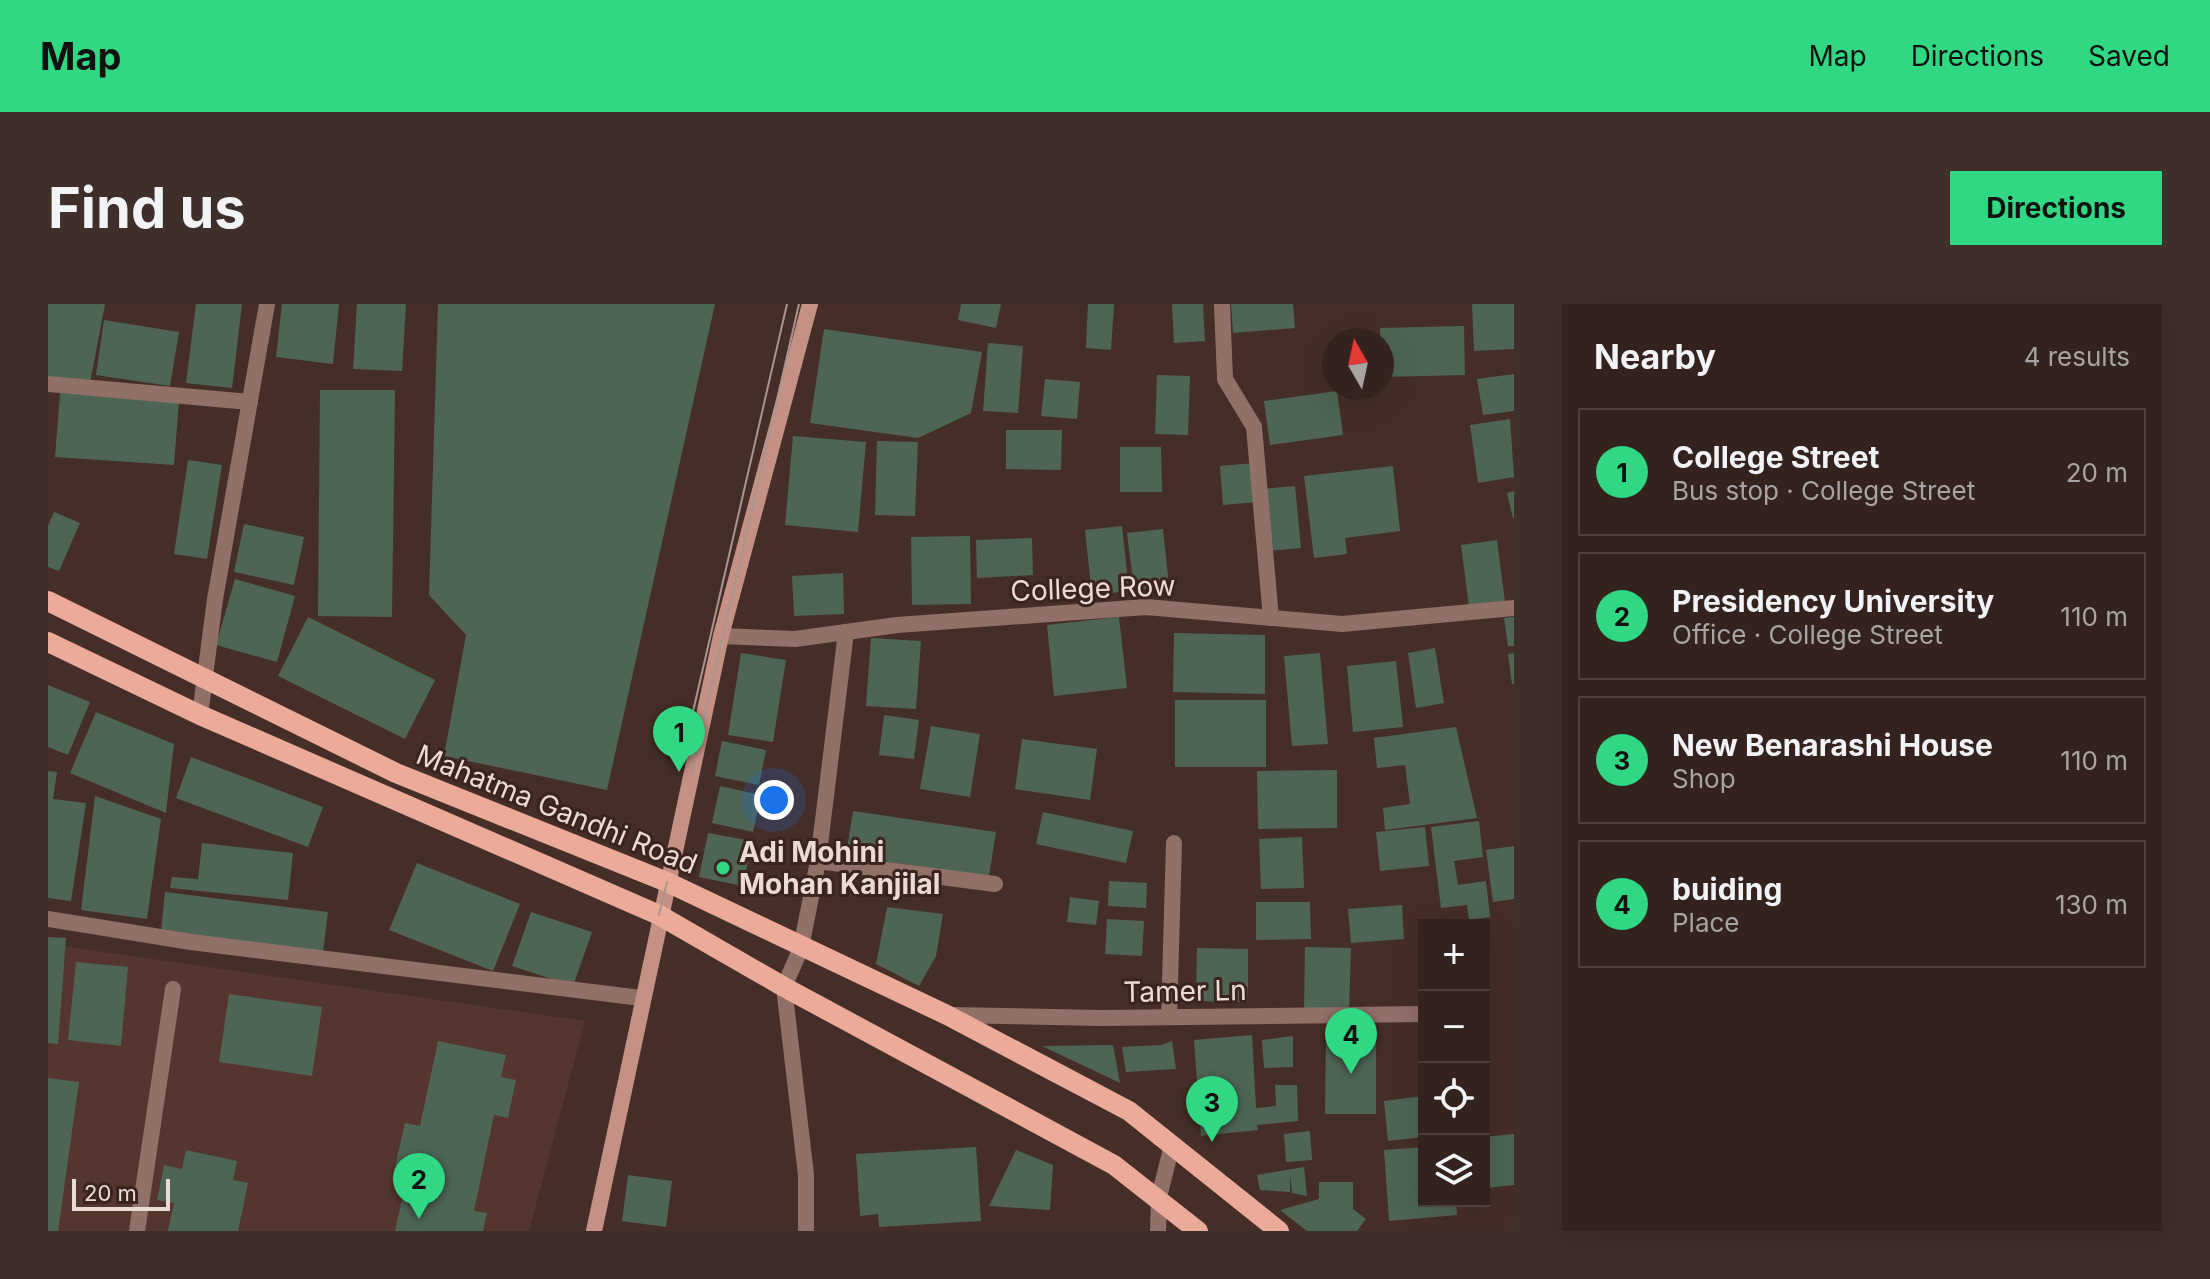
<!DOCTYPE html>
<html lang="en">
<head>
<meta charset="utf-8">
<style>
	:root { --surface:#34221e; --page:#3f2f2b; --text:#f1f3f6; --muted:#a9a4a4; --line:#4e3f3c; --accent:#30d883 }
	body { margin:0; font-family:Inter,sans-serif; background:var(--page); color:var(--text) }
	.controls { position:absolute; right:24px; bottom:24px; display:grid; overflow:hidden; border-radius:0px; box-shadow:0 8px 32px #0002 }
	.controls button { width:72px; height:72px; display:grid; place-items:center; padding:0; border:0; border-bottom:2px solid var(--line); background:var(--surface); color:var(--text); font:40px sans-serif }
	.compass { position:absolute; left:1274px; top:24px; width:72px; height:72px; border-radius:50%; background:var(--surface); box-shadow:0 8px 32px #0002; rotate:351deg }
	.scale { position:absolute; left:24px; bottom:20px; width:98px; box-sizing:border-box; padding-left:8px; border:4px solid #ebdbd6; border-top:0; font-size:22px; line-height:28px; white-space:nowrap; color:#ebdbd6; -webkit-text-stroke:6px #3c241e; paint-order:stroke }
	.you { position:absolute; left:726px; top:496px; width:28px; height:28px; margin:-20px; border:6px solid #fff; border-radius:50%; background:#1a73e8; box-shadow:0 0 0 12px #1a73e833 }
	.badge { display:grid; place-items:center; width:52px; height:52px; border-radius:50%; background:var(--accent); color:#111; font-size:26px; font-weight:700 }
	.pin { position:absolute; translate:-50% -66px; filter:drop-shadow(0 2px 4px #0008) }
	.pin::after { content:''; position:absolute; top:42px; width:28px; height:24px; background:inherit; clip-path:polygon(0 0,100% 0,50% 100%) }
	.list { margin:0; padding:0; list-style:none }
	h2 { display:flex; justify-content:space-between; align-items:center; height:104px; margin:0; padding:0 32px; font-size:34px }
	h2 small { font-size:26px; font-weight:400; color:var(--muted) }
	.list li { display:grid; grid-template-columns:52px 1fr auto; gap:24px; align-items:center; box-sizing:border-box; height:128px; margin:0 16px 16px; padding:0 16px; border:2px solid var(--line); border-radius:0px }
	.list b { display:block; font-size:30px; white-space:nowrap }
	.list p { margin:0; font-size:26px; white-space:nowrap; color:var(--muted) }
	.list em { font-size:26px; font-style:normal; color:var(--muted) }
	.icon { flex:none; width:44px; height:44px; fill:none; stroke:currentColor; stroke-width:2; stroke-linecap:round; stroke-linejoin:round }
	.map { position:relative; flex:none; width:1466px; height:927px; overflow:hidden; border-radius:0px }
	header { display:flex; align-items:center; gap:48px; box-sizing:border-box; height:112px; padding:0 40px; background:var(--accent); color:#111 }
	header strong { font-size:38px }
	nav { display:flex; gap:44px; margin-inline-start:auto; font-size:28px }
	.intro { display:flex; align-items:center; justify-content:space-between; box-sizing:border-box; height:192px; padding:0 48px }
	h1 { margin:0; font-size:56px }
	.button { padding:20px 36px; border-radius:0px; background:var(--accent); color:#111; font-size:28px; font-weight:700 }
	main { display:flex; gap:48px; padding:0 48px }
	aside { flex:1; background:var(--surface); border-radius:0px; box-shadow:0 8px 32px #0002 }
	.map>svg:first-child { display:block }
	.built { fill:#55362e }
	.building { fill:#4e6555 }
	.lines { fill:none; stroke-linecap:round; stroke-linejoin:round }
	.service { stroke:#917068; stroke-width:16 }
	.minor { stroke:#917068; stroke-width:16 }
	.secondary { stroke:#c49184; stroke-width:16 }
	.primary { stroke:#ecaa99; stroke-width:20 }
	.tram { stroke:#a99690; stroke-width:2 }
	.poi-dot { fill:#30d883; stroke:#3c241e; stroke-width:3 }
	.labels { text-anchor:middle; stroke-width:6; stroke-linejoin:round; paint-order:stroke }
	.street-label { font-size:28px; fill:#ebdbd6; stroke:#3c241e }
	.poi-label { font-size:28px; font-weight:bold; fill:#ebdbd6; stroke:#3c241e; text-anchor:start }
</style>
</head>
<body>
<header>
<strong>Map</strong>
<nav><a>Map</a><a>Directions</a><a>Saved</a></nav>
</header>
<div class="intro"><h1>Find us</h1><a class="button">Directions</a></div>
<main>
<div class="map">
<svg width="1466" height="927" viewBox="0 0 1466 927">
	<rect width="100%" height="100%" fill="#462e28"/>
	<polygon class="built" points="0,640 537,717 481,927 0,927"/>
	<g class="building">
		<polygon points="0,0 57,0 42,79 0,72"/>
		<polygon points="148,0 194,0 184,84 138,79"/>
		<polygon points="234,0 291,0 285,60 228,53"/>
		<polygon points="309,0 358,0 354,67 305,65"/>
		<polygon points="390,0 667,0 559,486 396,452 418,331 381,291"/>
		<polygon points="913,0 953,0 948,24 910,16"/>
		<polygon points="1040,0 1066,0 1063,46 1038,44"/>
		<polygon points="1124,0 1155,0 1157,37 1126,39"/>
		<polygon points="1183,0 1245,0 1247,24 1185,29"/>
		<polygon points="1424,0 1466,0 1466,45 1426,47"/>
		<polygon points="56,16 131,28 122,82 48,71"/>
		<polygon points="1416,22 1417,71 1334,73 1332,24"/>
		<polygon points="776,25 934,48 923,109 870,134 762,119"/>
		<polygon points="940,39 975,42 970,109 935,107"/>
		<polygon points="1466,70 1466,107 1435,111 1429,75"/>
		<polygon points="1109,71 1142,72 1140,131 1107,130"/>
		<polygon points="997,75 1032,78 1029,115 993,112"/>
		<polygon points="272,86 347,86 344,313 270,312"/>
		<polygon points="1289,87 1295,131 1222,141 1216,97"/>
		<polygon points="12,89 131,97 126,161 7,153"/>
		<polygon points="1462,115 1466,173 1430,179 1422,121"/>
		<polygon points="958,126 1014,126 1013,166 958,165"/>
		<polygon points="745,132 818,138 810,228 737,221"/>
		<polygon points="829,137 870,138 867,212 827,211"/>
		<polygon points="1072,143 1113,143 1114,188 1072,188"/>
		<polygon points="140,156 174,161 159,255 126,250"/>
		<polygon points="1207,159 1210,198 1175,201 1172,162"/>
		<polygon points="1345,162 1352,227 1297,234 1299,250 1266,254 1256,172"/>
		<polygon points="1247,182 1253,244 1220,247 1214,185"/>
		<polygon points="1466,187 1466,214 1465,214 1459,189"/>
		<polygon points="6,208 32,219 11,267 0,263 0,222"/>
		<polygon points="196,220 256,233 246,281 186,268"/>
		<polygon points="1074,222 1081,287 1044,291 1037,226"/>
		<polygon points="1115,225 1121,282 1086,286 1079,229"/>
		<polygon points="922,232 923,300 864,301 863,233"/>
		<polygon points="984,234 985,271 929,274 928,236"/>
		<polygon points="1449,236 1457,298 1421,303 1413,241"/>
		<polygon points="795,269 796,310 746,312 744,272"/>
		<polygon points="187,275 247,292 229,358 168,341"/>
		<polygon points="260,313 387,376 357,435 230,372"/>
		<polygon points="1071,313 1079,384 1006,392 999,321"/>
		<polygon points="1466,313 1466,342 1460,342 1456,314"/>
		<polygon points="1126,329 1217,331 1217,390 1125,388"/>
		<polygon points="823,334 873,337 868,405 818,402"/>
		<polygon points="1387,344 1396,399 1368,404 1360,349"/>
		<polygon points="693,349 738,356 725,438 680,431"/>
		<polygon points="1272,349 1280,440 1244,442 1236,352"/>
		<polygon points="1466,349 1466,380 1464,380 1460,350"/>
		<polygon points="1348,357 1355,423 1305,428 1299,362"/>
		<polygon points="0,381 42,398 20,451 0,443"/>
		<rect x="1127" y="396" width="91" height="67"/>
		<polygon points="48,408 126,440 118,509 22,469"/>
		<polygon points="836,411 871,416 866,455 831,451"/>
		<polygon points="883,422 932,430 922,493 872,485"/>
		<polygon points="1408,423 1429,514 1337,526 1335,504 1362,500 1357,461 1329,464 1326,434"/>
		<polygon points="974,435 1049,445 1042,496 967,485"/>
		<polygon points="674,437 718,446 711,481 667,472"/>
		<polygon points="143,453 275,503 260,543 128,494"/>
		<polygon points="1289,466 1289,524 1210,525 1209,467"/>
		<polygon points="0,467 9,468 5,495 38,499 23,597 0,594"/>
		<polygon points="672,482 713,491 705,528 664,519"/>
		<polygon points="47,492 113,515 99,615 33,606"/>
		<polygon points="805,507 948,528 941,572 798,552"/>
		<polygon points="995,508 1085,527 1078,559 988,540"/>
		<polygon points="1431,517 1435,553 1406,557 1410,581 1438,577 1442,613 1421,616 1419,601 1393,604 1383,523"/>
		<polygon points="1377,523 1381,562 1332,567 1328,528"/>
		<polygon points="660,529 704,537 695,582 651,573"/>
		<polygon points="1254,533 1256,584 1213,585 1211,535"/>
		<polygon points="154,539 245,549 240,596 122,584 124,573 150,575"/>
		<polygon points="1466,542 1466,595 1445,598 1438,546"/>
		<polygon points="369,559 472,600 445,667 341,626"/>
		<polygon points="1061,577 1099,579 1098,604 1060,602"/>
		<polygon points="117,588 280,608 275,648 113,627"/>
		<polygon points="1022,593 1051,597 1048,621 1019,618"/>
		<polygon points="1208,598 1262,598 1263,635 1208,636"/>
		<polygon points="1354,601 1356,635 1303,639 1300,605"/>
		<polygon points="839,603 895,610 888,652 871,682 828,660"/>
		<polygon points="483,608 544,628 525,682 464,662"/>
		<polygon points="1059,615 1096,617 1094,652 1057,650"/>
		<polygon points="0,633 18,634 10,740 0,739"/>
		<polygon points="1257,643 1303,644 1301,707 1256,706"/>
		<polygon points="1149,644 1200,645 1200,698 1148,697"/>
		<polygon points="28,658 80,663 73,742 20,736"/>
		<polygon points="181,690 274,703 264,772 171,758"/>
		<polygon points="1278,730 1328,730 1328,810 1277,810"/>
		<polygon points="1204,731 1208,804 1228,802 1227,781 1249,781 1250,817 1209,821 1210,826 1153,832 1146,736"/>
		<polygon points="1245,732 1245,763 1216,764 1214,736"/>
		<polygon points="390,737 458,751 453,773 468,776 460,814 446,811 426,907 439,909 435,927 347,927 358,878 344,875 357,819 372,822"/>
		<polygon points="1124,737 1128,765 1078,768 1074,743 1114,741"/>
		<polygon points="1065,741 1072,779 994,742"/>
		<polygon points="0,774 31,778 10,927 0,927"/>
		<polygon points="1376,792 1376,833 1340,837 1336,797"/>
		<polygon points="1262,827 1264,856 1238,858 1236,830"/>
		<polygon points="1466,830 1466,881 1437,884 1436,833"/>
		<polygon points="928,843 933,917 831,923 830,910 812,912 808,850"/>
		<polygon points="1376,843 1376,897 1408,897 1409,911 1341,917 1336,846"/>
		<polygon points="138,846 189,857 185,876 200,879 190,927 120,927 126,899 109,896 116,861 134,865"/>
		<polygon points="968,846 1005,861 1002,906 941,902"/>
		<polygon points="1256,863 1259,892 1244,889 1242,870 1242,888 1212,886 1209,871"/>
		<polygon points="580,871 624,877 618,923 574,917"/>
		<polygon points="1271,878 1305,878 1305,905 1318,915 1309,927 1259,927 1232,906 1271,895"/>
	</g>
	<g class="lines">
		<g class="service">
			<polyline points="152,411 167,295 219,0"/>
			<polyline points="0,615 143,638 593,694"/>
			<polyline points="901,711 1054,714 1376,710"/>
			<polyline points="89,927 125,685"/>
		</g>
		<g class="minor">
			<polyline points="1174,0 1177,75 1206,123 1223,314"/>
			<polyline points="0,80 202,98"/>
			<polyline points="798,328 770,557 947,580"/>
			<polyline points="673,332 747,335 849,321 1098,303 1294,320 1466,304"/>
			<polyline points="1121,713 1126,539"/>
			<polyline points="758,927 758,871 736,683 753,644 770,557"/>
			<polyline points="1110,927 1111,893 1124,841"/>
		</g>
		<polyline class="secondary" points="546,927 673,332 762,0"/>
		<g class="primary">
			<polyline points="0,297 348,469 619,578 899,711 1081,807 1231,927"/>
			<polyline points="0,338 152,411 611,611 736,683 1066,861 1150,927"/>
		</g>
		<g class="tram">
			<polyline points="632,464 739,0"/>
			<polyline points="643,471 751,0"/>
			<polyline points="611,611 619,578"/>
		</g>
	</g>
	<circle class="poi-dot" cx="675" cy="564" r="8"/>
	<g class="labels">
		<g class="street-label">
			<text transform="translate(1045 284) rotate(-2)" y="10">College Row</text>
			<text transform="translate(509 505) rotate(22)" y="10">Mahatma Gandhi Road</text>
			<text transform="translate(1137 687) rotate(-1)" y="10">Tamer Ln</text>
		</g>
		<g class="poi-label">
			<text x="691" y="558">Adi Mohini<tspan x="691" dy="32">Mohan Kanjilal</tspan></text>
		</g>
	</g>
</svg>
<div class="controls">
<button>+</button>
<button>−</button>
<button><svg class="icon" aria-label="locate" viewBox="0 0 24 24"><circle cx="12" cy="12" r="6"/><path d="M12 2v4M12 18v4M2 12h4M18 12h4"/></svg></button>
<button><svg class="icon" aria-label="layers" viewBox="0 0 24 24"><path d="M12 4l9 5-9 5-9-5zM3 14l9 5 9-5"/></svg></button>
</div>
<svg class="compass" viewBox="-18 -18 36 36"><path d="M0-13l5 13h-10z" fill="#e53935"/><path d="M0 13l5-13h-10z" fill="#a9a4a4"/></svg>
<div class="scale">20 m</div>
<div class="you"></div>
<div class="pin badge" style="left:631px;top:468px">1</div>
<div class="pin badge" style="left:371px;top:915px">2</div>
<div class="pin badge" style="left:1164px;top:838px">3</div>
<div class="pin badge" style="left:1303px;top:770px">4</div>
</div>
<aside>
<h2>Nearby<small>4 results</small></h2>
<ul class="list">
<li><span class="badge">1</span><div><b>College Street</b><p>Bus stop · College Street</p></div><em>20 m</em></li>
<li><span class="badge">2</span><div><b>Presidency University</b><p>Office · College Street</p></div><em>110 m</em></li>
<li><span class="badge">3</span><div><b>New Benarashi House</b><p>Shop</p></div><em>110 m</em></li>
<li><span class="badge">4</span><div><b>buiding</b><p>Place</p></div><em>130 m</em></li>
</ul>
</aside>
</main>
</body>
</html>
